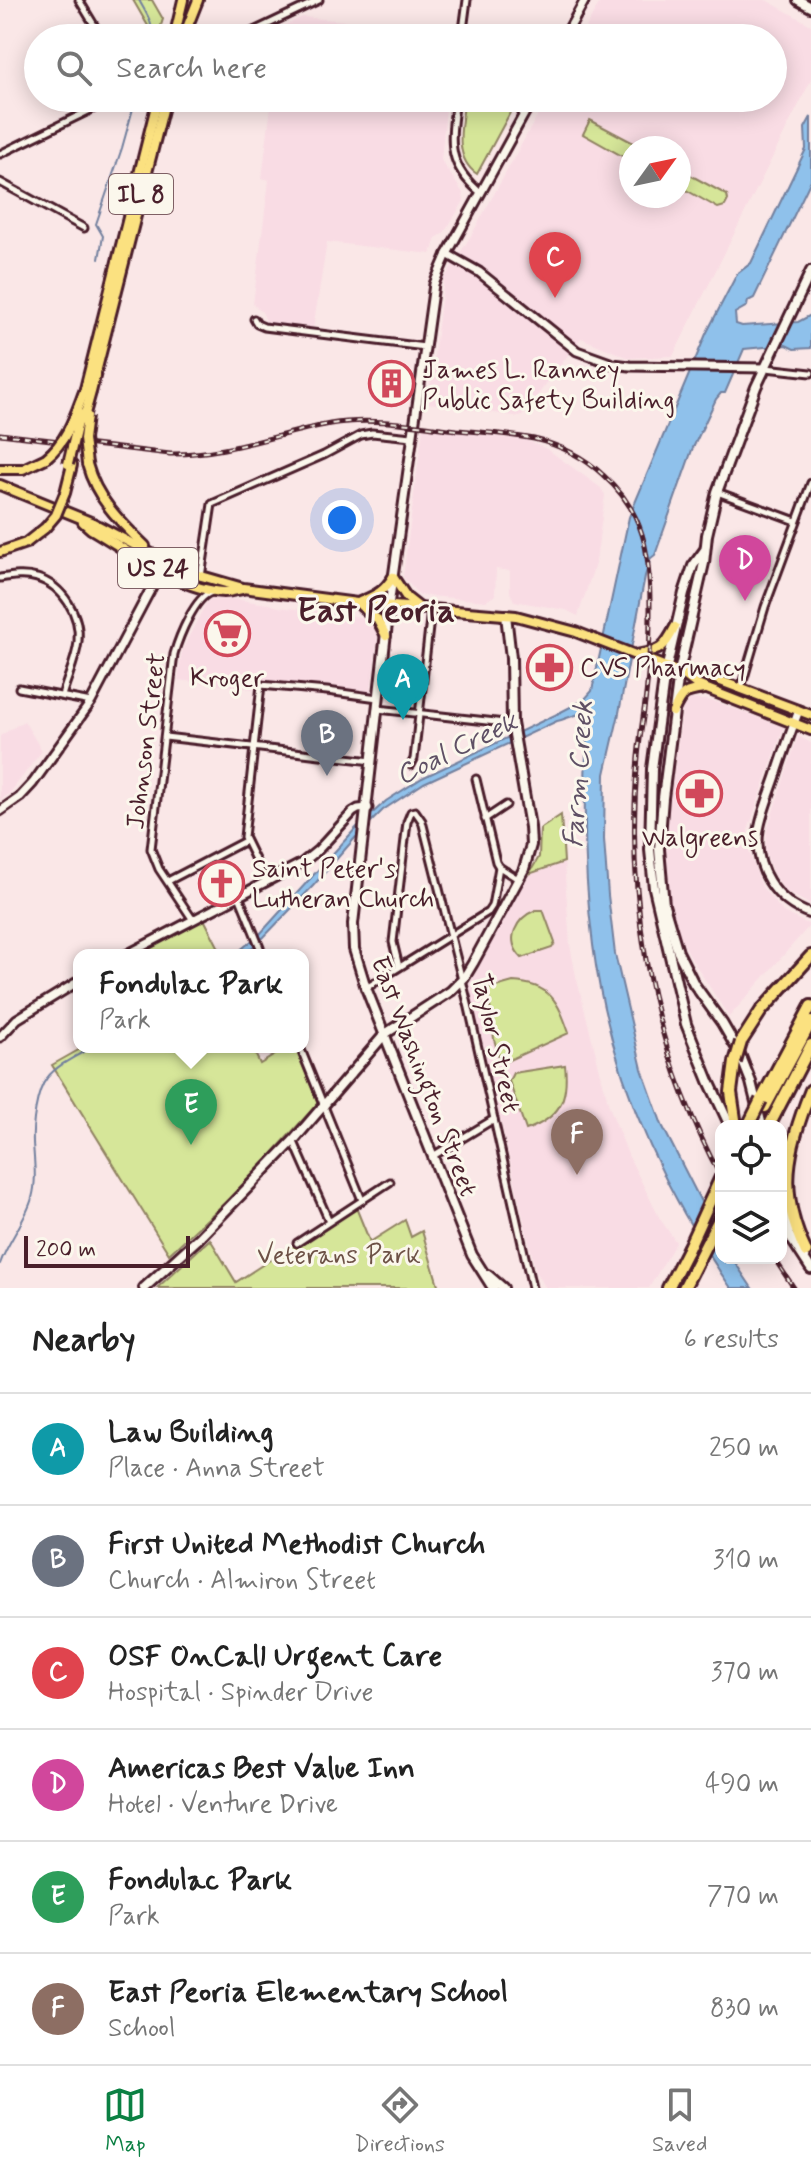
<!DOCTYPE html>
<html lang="en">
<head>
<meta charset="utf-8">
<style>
	:root { --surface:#fff; --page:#f2f2f2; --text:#222; --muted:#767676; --line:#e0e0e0; --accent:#0b8043 }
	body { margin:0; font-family:Mynerve,sans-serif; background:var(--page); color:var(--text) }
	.controls { position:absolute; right:24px; bottom:24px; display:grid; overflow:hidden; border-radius:16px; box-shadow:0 4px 20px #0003 }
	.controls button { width:72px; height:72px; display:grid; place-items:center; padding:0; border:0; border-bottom:2px solid var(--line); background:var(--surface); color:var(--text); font:40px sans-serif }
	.compass { position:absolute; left:619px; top:136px; width:72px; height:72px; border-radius:50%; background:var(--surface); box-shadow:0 4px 20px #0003; rotate:57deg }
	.scale { position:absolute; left:24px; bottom:20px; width:166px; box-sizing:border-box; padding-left:8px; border:4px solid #4a1f2b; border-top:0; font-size:22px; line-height:28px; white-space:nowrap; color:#4a1f2b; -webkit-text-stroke:6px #fbf7ec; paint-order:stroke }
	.you { position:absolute; left:342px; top:520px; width:28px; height:28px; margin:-20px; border:6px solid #fff; border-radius:50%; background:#1a73e8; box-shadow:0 0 0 12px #1a73e833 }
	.badge { display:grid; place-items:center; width:52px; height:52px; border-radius:50%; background:var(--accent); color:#fff; font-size:26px; font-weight:700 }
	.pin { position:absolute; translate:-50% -66px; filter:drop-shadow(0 2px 4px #0008) }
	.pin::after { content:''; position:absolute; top:42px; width:28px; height:24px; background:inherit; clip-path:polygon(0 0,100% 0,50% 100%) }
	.popup { position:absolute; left:73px; top:949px; width:236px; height:104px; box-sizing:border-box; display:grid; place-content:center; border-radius:16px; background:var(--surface); filter:drop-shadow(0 2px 6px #0005); font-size:26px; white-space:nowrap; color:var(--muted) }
	.popup b { font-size:30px; color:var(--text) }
	.popup::after { content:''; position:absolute; left:50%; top:100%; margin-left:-16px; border:16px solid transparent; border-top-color:var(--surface) }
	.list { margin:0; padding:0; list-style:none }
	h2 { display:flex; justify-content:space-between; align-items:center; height:104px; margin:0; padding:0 32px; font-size:34px }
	h2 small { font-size:26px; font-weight:400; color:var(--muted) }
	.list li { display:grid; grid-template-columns:52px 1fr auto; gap:24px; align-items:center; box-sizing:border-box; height:112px; padding:0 32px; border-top:2px solid var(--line) }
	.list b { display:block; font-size:30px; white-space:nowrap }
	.list p { margin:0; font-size:26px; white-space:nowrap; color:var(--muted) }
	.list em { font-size:26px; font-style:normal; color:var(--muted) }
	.icon { flex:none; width:44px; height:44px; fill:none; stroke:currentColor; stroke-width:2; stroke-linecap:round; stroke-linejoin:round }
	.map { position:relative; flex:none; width:811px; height:1288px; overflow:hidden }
	.search { position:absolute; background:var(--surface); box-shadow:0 4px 20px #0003; left:24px; right:24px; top:24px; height:88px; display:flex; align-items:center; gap:20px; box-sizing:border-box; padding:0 28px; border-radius:44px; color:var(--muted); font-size:30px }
	.sheet { height:776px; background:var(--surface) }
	nav { display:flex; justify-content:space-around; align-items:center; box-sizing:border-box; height:112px; border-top:2px solid var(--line); background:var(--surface); font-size:22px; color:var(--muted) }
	nav a { display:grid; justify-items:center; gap:4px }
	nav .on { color:var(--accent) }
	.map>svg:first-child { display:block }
	.built { fill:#f9dce4; fill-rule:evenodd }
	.green { fill:#d6e699; stroke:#908262; stroke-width:2 }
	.water { fill:#8fc1eb; stroke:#73809e; stroke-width:2 }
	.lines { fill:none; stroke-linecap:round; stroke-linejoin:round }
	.stream { stroke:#73809e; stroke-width:2 }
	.minor-casing { stroke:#4a1f2b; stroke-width:11 }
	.tertiary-casing { stroke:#4a1f2b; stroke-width:13 }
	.secondary-casing { stroke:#4a1f2b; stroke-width:14 }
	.primary-casing { stroke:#4a1f2b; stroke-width:14 }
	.motorway-casing { stroke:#4a1f2b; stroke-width:16 }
	.minor { stroke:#fbf7ec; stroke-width:5 }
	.tertiary { stroke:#fbf7ec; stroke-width:7 }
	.secondary { stroke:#fbf7ec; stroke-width:8 }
	.primary { stroke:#fbe180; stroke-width:8 }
	.motorway { stroke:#fbe180; stroke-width:10 }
	.rail-casing { stroke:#4a1f2b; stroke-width:5 }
	.rail { stroke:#fbf7ec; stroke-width:2; stroke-dasharray:6; stroke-linecap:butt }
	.primary-bridge-casing { stroke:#4a1f2b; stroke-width:14; stroke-linecap:butt }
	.motorway-bridge-casing { stroke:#4a1f2b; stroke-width:16; stroke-linecap:butt }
	.primary-bridge { stroke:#fbe180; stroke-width:8 }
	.motorway-bridge { stroke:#fbe180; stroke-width:10 }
	.labels { text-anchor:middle; stroke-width:6; stroke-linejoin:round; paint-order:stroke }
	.shield { fill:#fbf7ec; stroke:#7f6065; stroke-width:2 }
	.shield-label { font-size:24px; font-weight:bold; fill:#4a1f2b }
	.poi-label { font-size:26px; fill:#4a1f2b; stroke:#fbf7ec; text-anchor:start }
	.street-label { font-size:26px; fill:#4a1f2b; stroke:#fbf7ec }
	.park-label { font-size:26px; fill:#6d5146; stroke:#fbf7ec }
	.water-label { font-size:28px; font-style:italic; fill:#5f5065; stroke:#fbf7ec }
	.district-label { font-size:34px; font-weight:bold; fill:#4a1f2b; stroke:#fbf7ec }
</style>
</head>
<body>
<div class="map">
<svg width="811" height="1288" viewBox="0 0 811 1288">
	<rect width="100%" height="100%" fill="#fae7e7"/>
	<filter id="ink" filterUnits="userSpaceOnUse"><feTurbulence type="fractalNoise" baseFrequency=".0125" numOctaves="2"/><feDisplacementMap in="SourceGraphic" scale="16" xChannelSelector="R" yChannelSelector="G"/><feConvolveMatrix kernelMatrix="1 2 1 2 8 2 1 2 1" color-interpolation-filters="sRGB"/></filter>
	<g filter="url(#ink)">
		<g class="built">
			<path d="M 601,0 L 766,0 L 811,25 L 811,80 L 673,356 L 629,358 L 581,338 L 521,417 L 428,403 L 444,279 L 472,234 L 547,98 L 773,98 L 773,38 L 580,38 ZM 631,148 L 679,148 L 679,196 L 631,196 Z"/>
			<polygon points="303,17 355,22 387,29 453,38 280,38 281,27"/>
			<polygon points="272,98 447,98 441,160 463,193 464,201 444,233 436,238 431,254 327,242 313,329 267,323 262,312 253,304 269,180 262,178"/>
			<polygon points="423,428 526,440 547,449 601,488 605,495 596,561 578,616 566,610 514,601 510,592 510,571 496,569 495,595 486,601 419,595 403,577"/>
			<polygon points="213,596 268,604 279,607 369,618 377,627 378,636 370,698 367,702 178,680 182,650 206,603"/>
			<polygon points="691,699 714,701 784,727 748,830 749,851 762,887 783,912 810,925 729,1017 693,961 674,927 664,874 667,821 683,705"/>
			<polygon points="24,721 42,751 9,794 0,800 0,736"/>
			<polygon points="798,736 811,743 811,905 785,891 772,872 765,850 767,830"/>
			<polygon points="564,862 570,945 576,976 609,1106 629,1157 660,1219 676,1242 649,1288 546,1288 536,1273 469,985 529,874"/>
		</g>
		<g class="green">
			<polygon points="133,0 152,0 163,19 157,38 155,38"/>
			<path d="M 465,98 L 518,98 L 477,174 C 452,157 462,123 465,98 Z"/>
			<polygon points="590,120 643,148 631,148 631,161 583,134"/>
			<polygon points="679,169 727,195 728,200 725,206 718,208 679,186"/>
			<polygon points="561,815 564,862 529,874 539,857 540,829"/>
			<path d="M 536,910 L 543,910 L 555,943 L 552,948 L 522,958 C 504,940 516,918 536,910 Z"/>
			<polygon points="204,919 222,954 146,955 143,951"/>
			<path d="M 513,982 C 550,984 558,1001 569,1033 L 507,1061 L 499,1057 L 494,1039 L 488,989 Z"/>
			<polygon points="84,1047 252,1047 260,1064 288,1047 295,1047 318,1103 242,1187 169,1254 52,1065"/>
			<path d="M 565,1065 C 569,1100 559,1118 526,1130 L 509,1081 L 513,1073 Z"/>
			<polygon points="355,1205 370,1242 405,1220 411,1237 422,1231 439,1288 157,1288 210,1239 236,1282"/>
		</g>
		<path class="water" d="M 811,117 L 811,180 L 754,298 L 748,301 L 747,306 L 735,313 L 736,324 L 742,326 L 798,322 L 811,315 L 811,348 L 794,349 L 786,345 L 744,349 L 725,393 L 721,393 L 716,399 L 692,450 L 655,555 L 651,558 L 645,576 L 618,718 L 605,774 L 604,839 L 608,895 L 615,954 L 642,1069 L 662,1125 L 721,1241 L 721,1258 L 732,1258 L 752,1288 L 731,1288 C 660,1186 609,1070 593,945 C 583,869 583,791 588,713 C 579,712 567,719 557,721 L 424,783 L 383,810 L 355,838 L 313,886 L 262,939 L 243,955 L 234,955 L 260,934 L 357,827 L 386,801 L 422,778 L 555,715 L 584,700 L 592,691 L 629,517 L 706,334 L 737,274 L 751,263 L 806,149 L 805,128 Z"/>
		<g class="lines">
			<g class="stream">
				<path d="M 139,0 C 145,12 155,24 151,38"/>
				<polyline points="99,259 103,236 96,224 122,148 134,105"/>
				<path d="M 0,1264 C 8,1241 26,1220 32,1198 C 37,1181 34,1161 33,1143 C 32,1127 36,1091 47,1078 C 58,1064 77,1056 92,1047"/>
			</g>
			<defs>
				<g id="minor">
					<polyline points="79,0 102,38"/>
					<polyline points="239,38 319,0"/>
					<polyline points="462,38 467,0"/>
					<path d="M 456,98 C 451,140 445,164 481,193"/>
					<polyline points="0,154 115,98"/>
					<polyline points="0,182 84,228"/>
					<polyline points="254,319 257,324 264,327 425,347"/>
					<polyline points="766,368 811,373"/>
					<polyline points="717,492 796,521"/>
					<polyline points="201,577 212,504 324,455 361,435 372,433 412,437"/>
					<path d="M 0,578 C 12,576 25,574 37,578 C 63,586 81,615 78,642 C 76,660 67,678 62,696"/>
					<polyline points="19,688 91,702"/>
					<polyline points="741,688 765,607 811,483"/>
					<polyline points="378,709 505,723"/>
					<polyline points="165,737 372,761"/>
					<polyline points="411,765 414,759 431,610"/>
					<polyline points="476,779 496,862 499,867 518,879"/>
					<polyline points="485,819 506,805"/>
					<polyline points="168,881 245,841"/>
					<polyline points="266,882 244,837 261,685 327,691 378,698"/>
					<polyline points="239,896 263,955"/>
					<path d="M 193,920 L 159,869 L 151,849 L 174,654 C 179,637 195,596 212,592"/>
					<polyline points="399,967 393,942 407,822 411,812 415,811 422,821 469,1008 532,1288"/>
					<polyline points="366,988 488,912 492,906 499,867"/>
					<polyline points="300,1047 362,1200"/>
					<polyline points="294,1142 329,1221"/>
					<polyline points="433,1156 494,1119"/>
					<polyline points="297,1243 390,1182"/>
				</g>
				<g id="tertiary">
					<polyline points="564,38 585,0"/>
					<polyline points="447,254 479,272 577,351 613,364 630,366 765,368"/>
					<polyline points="389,606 434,284 447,254 533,98"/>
					<path d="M 799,710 C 791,732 783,754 776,776 C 770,794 762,812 759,830 C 753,867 775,902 811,914"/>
					<polyline points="0,811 20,797 33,783 91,702 165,562"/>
					<polyline points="126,955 302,863 318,850 353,812 358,809 368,808"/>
					<polyline points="0,1037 17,1019 79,981"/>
				</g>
				<g id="secondary">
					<polyline points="798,0 811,7"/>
					<polyline points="704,551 693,566 684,593 664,679 652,769 650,850 654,888 686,1024 709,1081 730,1126"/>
					<polyline points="389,606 353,924 354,949 366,988 472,1255 493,1288"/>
					<polyline points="762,1126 751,1082 740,1054 722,1023 694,984 678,952 664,905 659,849 663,798 679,672 704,563 707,535 717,492 756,387 811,271"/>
					<polyline points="781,1203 793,1229"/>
					<polyline points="781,1223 811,1269"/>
					<polyline points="488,1275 503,1288"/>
					<polyline points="144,1288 199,1238 293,1141 385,1034 451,991 464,978 473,963 524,869 531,845 530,827 512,723 511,658 506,615"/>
				</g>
				<g id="primary">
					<polyline points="174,38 183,0"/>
					<polyline points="183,38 198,0"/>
					<polyline points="85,389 158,98"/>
					<polyline points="91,392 166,98"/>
					<path d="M 87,464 C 96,498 120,522 145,546"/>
					<polyline points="0,469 23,469 46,458"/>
					<polyline points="0,485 93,523 184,571 243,588 357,603 516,616 576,632 679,672 702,674 811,715"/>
					<polyline points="65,493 72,465"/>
					<path d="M 83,522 L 91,529 C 129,551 179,590 224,592 C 230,592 236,590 242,589"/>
					<polyline points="0,552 26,543 45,528"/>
					<polyline points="393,577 407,598 421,609"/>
					<path d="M 358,603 C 375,595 383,593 393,577"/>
					<polyline points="361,606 377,619 386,636"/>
					<path d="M 637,655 C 660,651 664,649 675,627"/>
					<polyline points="680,672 697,685 811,730"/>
					<path d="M 673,712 C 683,692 683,692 704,689"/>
				</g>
				<g id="motorway">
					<polyline points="741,1042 761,1011 811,956"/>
					<polyline points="735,1062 731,1092 736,1126"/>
					<polyline points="761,1100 811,1006"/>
					<polyline points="765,1107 811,1022"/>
					<polyline points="769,1126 811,1045"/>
					<path d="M 806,1252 C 777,1193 787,1149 811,1090"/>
					<polyline points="668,1288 689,1247"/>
					<polyline points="684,1288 721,1215"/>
				</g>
			</defs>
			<use href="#minor" class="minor-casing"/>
			<use href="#tertiary" class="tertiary-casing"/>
			<use href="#secondary" class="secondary-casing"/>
			<use href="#primary" class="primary-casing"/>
			<use href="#motorway" class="motorway-casing"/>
			<use href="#minor" class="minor"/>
			<use href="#tertiary" class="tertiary"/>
			<use href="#secondary" class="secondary"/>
			<use href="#primary" class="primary"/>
			<use href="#motorway" class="motorway"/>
			<defs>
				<g id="rail">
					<path d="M 0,434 L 170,454 C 226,455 276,434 330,424 C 372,417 415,425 457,430 C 482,432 509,434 534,439 C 560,445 584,457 603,475 C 645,512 650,554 650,606 C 650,633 650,659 647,685 C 645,709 640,733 638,757 C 634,801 633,845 637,889 C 645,990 674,1089 721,1177"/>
					<polyline points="774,1258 794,1288"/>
				</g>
			</defs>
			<use href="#rail" class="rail-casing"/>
			<use href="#rail" class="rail"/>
			<defs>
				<g id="primary-bridge">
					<polyline points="83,421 91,392"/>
					<path d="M 46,458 C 68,440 75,415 85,389"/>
					<polyline points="68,464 80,414"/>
					<polyline points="87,464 84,439 87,416"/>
					<polyline points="45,528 56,515 65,493"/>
				</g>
				<g id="motorway-bridge">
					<polyline points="735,1062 741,1042"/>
					<polyline points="748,1126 761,1100"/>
					<polyline points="687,1251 721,1177"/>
				</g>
			</defs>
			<use href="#primary-bridge" class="primary-bridge-casing"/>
			<use href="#motorway-bridge" class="motorway-bridge-casing"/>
			<use href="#primary-bridge" class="primary-bridge"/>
			<use href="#motorway-bridge" class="motorway-bridge"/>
		</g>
	</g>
	<defs>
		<symbol id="building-ring" viewBox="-11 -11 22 22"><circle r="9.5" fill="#fbf7ec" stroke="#d1495b" stroke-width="1.5"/><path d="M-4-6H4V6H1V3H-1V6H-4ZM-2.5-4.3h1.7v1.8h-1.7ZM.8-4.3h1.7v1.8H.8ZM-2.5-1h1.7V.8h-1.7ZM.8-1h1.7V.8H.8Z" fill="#d1495b"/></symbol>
		<symbol id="supermarket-ring" viewBox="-11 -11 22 22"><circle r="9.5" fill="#fbf7ec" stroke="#d1495b" stroke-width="1.5"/><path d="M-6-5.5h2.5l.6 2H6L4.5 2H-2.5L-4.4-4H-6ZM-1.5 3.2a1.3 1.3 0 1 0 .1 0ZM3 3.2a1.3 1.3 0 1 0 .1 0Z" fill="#d1495b"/></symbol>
		<symbol id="pharmacy-ring" viewBox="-11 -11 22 22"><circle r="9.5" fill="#fbf7ec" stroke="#d1495b" stroke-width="1.5"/><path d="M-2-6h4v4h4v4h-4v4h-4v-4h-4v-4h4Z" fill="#d1495b"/></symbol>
		<symbol id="church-ring" viewBox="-11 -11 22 22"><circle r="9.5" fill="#fbf7ec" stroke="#d1495b" stroke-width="1.5"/><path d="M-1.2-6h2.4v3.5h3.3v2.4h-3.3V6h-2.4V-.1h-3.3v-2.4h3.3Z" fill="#d1495b"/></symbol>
	</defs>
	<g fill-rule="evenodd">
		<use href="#building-ring" x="366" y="358" width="51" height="51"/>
		<use href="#supermarket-ring" x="202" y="608" width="51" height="51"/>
		<use href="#pharmacy-ring" x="524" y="642" width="51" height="51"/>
		<use href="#pharmacy-ring" x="674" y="768" width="51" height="51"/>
		<use href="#church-ring" x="196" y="858" width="51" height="51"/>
	</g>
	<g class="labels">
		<g class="shield">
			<rect x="109" y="174" width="64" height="40" rx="6"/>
			<rect x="118" y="548" width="80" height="40" rx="6"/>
		</g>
		<g class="shield-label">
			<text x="141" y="202">IL 8</text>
			<text x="158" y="576">US 24</text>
		</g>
		<g class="poi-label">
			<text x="422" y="378">James L. Ranney<tspan x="422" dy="30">Public Safety Building</tspan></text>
			<text x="580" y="676">CVS Pharmacy</text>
			<text x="227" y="686" text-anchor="middle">Kroger</text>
			<text x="700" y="846" text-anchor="middle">Walgreens</text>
			<text x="252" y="877">Saint Peter's<tspan x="252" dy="30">Lutheran Church</tspan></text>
		</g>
		<g class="street-label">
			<text transform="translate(145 741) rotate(-83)" y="9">Johnson Street</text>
			<text transform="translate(497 1043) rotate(77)" y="9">Taylor Street</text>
			<text transform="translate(425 1076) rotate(69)" y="9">East Washington Street</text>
		</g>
		<g class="park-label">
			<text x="339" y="1263">Veterans Park</text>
		</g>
		<g class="water-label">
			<text transform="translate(456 747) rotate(-26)" y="10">Coal Creek</text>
			<text transform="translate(577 774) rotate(-86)" y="10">Farm Creek</text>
		</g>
		<g class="district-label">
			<text x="376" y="621">East Peoria</text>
		</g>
	</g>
</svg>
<div class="controls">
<button><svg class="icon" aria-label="locate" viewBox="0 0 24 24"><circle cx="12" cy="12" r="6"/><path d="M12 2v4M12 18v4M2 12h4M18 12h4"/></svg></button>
<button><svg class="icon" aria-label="layers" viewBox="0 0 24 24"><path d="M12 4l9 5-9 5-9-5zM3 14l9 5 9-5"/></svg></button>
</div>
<svg class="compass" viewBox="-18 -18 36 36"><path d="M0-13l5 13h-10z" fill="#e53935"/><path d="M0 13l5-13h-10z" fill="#767676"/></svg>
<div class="scale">200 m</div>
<div class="you"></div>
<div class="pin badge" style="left:403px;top:720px;background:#0f9aa8">A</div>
<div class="pin badge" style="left:327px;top:776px;background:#6b7280">B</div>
<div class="pin badge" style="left:555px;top:298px;background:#e0444e">C</div>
<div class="pin badge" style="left:745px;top:601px;background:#d1479c">D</div>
<div class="pin badge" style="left:191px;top:1145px;background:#2e9e5b">E</div>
<div class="popup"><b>Fondulac Park</b>Park</div>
<div class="pin badge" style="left:577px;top:1175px;background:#8d6e63">F</div>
<div class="search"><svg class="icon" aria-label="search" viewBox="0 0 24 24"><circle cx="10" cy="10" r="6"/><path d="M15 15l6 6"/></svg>Search here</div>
</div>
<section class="sheet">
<h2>Nearby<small>6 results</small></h2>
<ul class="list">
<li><span class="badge" style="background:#0f9aa8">A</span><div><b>Law Building</b><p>Place · Anna Street</p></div><em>250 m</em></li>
<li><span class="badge" style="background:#6b7280">B</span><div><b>First United Methodist Church</b><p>Church · Almiron Street</p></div><em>310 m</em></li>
<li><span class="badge" style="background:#e0444e">C</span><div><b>OSF OnCall Urgent Care</b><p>Hospital · Spinder Drive</p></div><em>370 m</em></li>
<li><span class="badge" style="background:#d1479c">D</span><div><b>Americas Best Value Inn</b><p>Hotel · Venture Drive</p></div><em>490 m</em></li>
<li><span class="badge" style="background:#2e9e5b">E</span><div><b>Fondulac Park</b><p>Park</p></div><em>770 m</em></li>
<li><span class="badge" style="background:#8d6e63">F</span><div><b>East Peoria Elementary School</b><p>School</p></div><em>830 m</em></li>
</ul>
</section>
<nav>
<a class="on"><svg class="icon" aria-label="map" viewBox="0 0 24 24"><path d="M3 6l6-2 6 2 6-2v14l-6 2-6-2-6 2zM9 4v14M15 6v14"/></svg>Map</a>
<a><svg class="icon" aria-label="directions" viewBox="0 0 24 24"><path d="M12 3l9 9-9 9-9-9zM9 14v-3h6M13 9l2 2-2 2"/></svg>Directions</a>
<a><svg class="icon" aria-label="saved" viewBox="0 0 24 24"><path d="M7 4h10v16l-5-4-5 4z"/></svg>Saved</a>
</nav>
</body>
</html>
